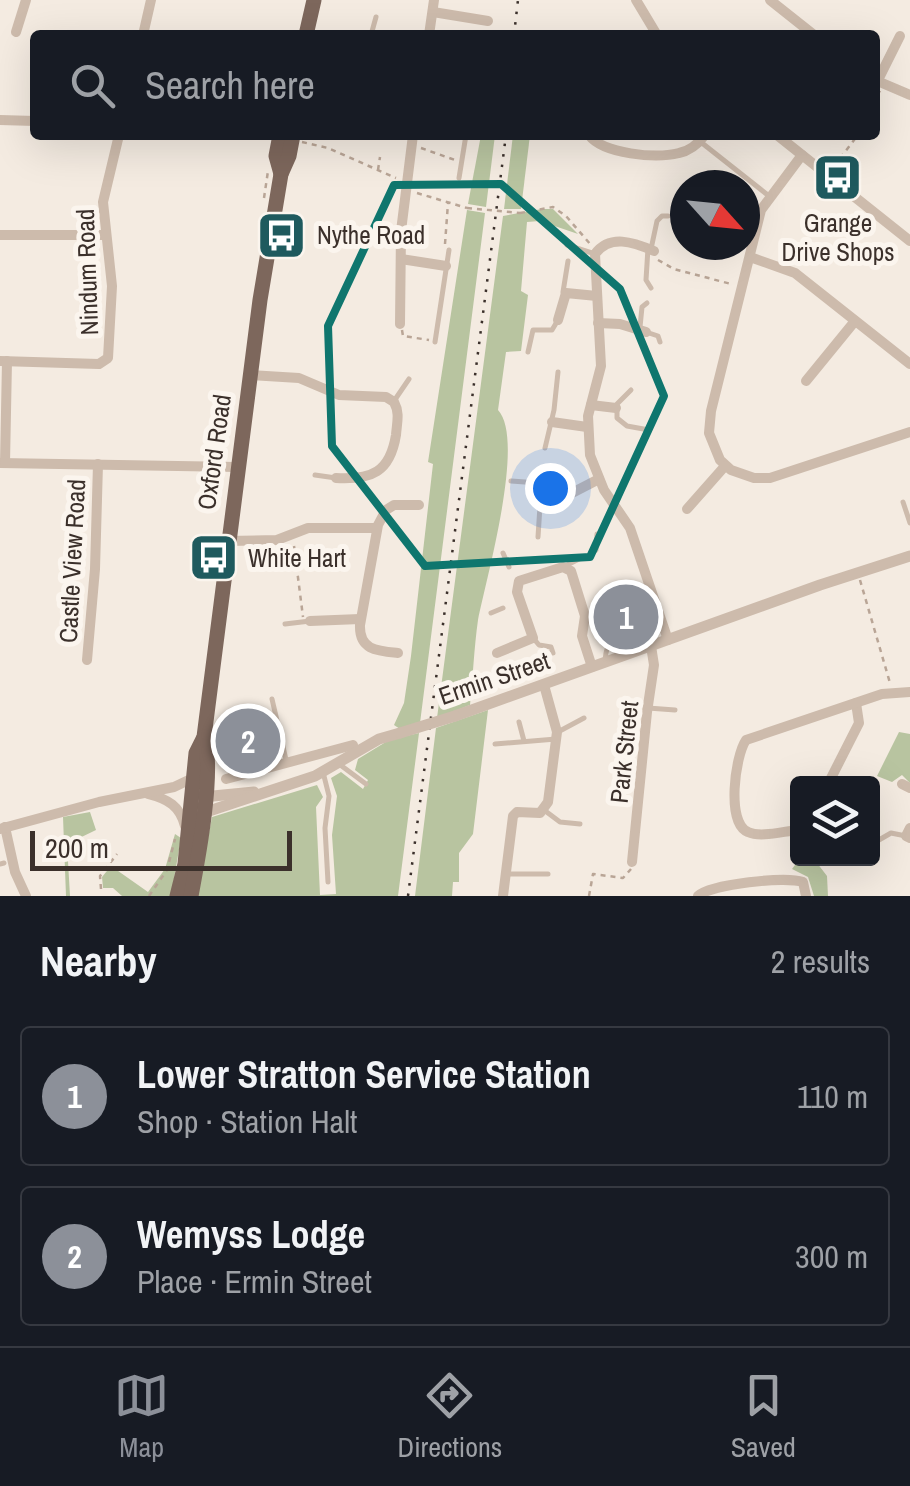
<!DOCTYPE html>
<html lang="en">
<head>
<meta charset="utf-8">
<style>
	:root { --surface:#171b24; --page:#20242c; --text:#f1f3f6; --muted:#9ea1a6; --line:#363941; --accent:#8c9099 }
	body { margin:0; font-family:"Archivo Narrow",sans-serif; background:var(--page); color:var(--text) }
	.controls { position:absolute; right:30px; bottom:30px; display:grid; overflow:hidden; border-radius:10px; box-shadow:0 10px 40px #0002 }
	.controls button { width:90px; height:90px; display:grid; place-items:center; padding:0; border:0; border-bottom:2px solid var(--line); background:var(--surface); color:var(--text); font:50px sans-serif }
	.compass { position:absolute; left:670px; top:170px; width:90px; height:90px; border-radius:50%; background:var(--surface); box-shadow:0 10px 40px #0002; rotate:117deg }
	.scale { position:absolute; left:30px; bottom:25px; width:262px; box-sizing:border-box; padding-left:10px; border:5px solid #3b302b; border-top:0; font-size:28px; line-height:35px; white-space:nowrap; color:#3b302b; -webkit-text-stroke:8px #fbf5ee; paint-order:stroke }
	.you { position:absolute; left:550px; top:488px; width:35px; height:35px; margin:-25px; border:8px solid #fff; border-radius:50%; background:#1a73e8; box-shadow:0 0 0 15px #1a73e833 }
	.badge { display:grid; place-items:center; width:65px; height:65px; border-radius:50%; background:var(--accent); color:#fff; font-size:32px; font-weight:700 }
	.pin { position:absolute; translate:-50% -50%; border:5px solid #fff; box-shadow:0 2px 10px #0006 }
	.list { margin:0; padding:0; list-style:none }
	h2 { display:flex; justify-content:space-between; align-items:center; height:130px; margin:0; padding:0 40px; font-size:42px }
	h2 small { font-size:32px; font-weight:400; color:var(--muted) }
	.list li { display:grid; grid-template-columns:65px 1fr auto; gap:30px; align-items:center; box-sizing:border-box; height:140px; margin:0 20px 20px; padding:0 20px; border:2px solid var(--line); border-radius:10px }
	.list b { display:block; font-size:38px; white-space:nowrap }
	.list p { margin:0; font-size:32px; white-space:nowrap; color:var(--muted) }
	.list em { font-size:32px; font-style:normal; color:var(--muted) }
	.icon { flex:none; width:55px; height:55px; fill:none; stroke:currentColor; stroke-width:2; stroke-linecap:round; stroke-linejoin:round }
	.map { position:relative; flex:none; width:910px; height:896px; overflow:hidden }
	.search { position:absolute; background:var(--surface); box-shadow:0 10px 40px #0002; left:30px; right:30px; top:30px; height:110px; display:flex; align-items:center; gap:25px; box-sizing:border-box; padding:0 35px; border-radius:10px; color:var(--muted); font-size:38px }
	.sheet { height:450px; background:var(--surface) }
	nav { display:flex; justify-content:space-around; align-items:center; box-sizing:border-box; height:140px; border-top:2px solid var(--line); background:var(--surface); font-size:28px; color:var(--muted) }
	nav a { display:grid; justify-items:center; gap:5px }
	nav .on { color:var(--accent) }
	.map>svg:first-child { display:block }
	.green { fill:#b8c4a0 }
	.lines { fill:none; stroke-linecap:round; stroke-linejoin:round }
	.path { stroke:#b9a596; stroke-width:2.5; stroke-dasharray:5 5; stroke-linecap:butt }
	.service { stroke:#cdbbac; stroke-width:5 }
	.minor { stroke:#cdbbac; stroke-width:10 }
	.tertiary { stroke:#cdbbac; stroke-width:11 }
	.primary { stroke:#7d675c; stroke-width:15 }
	.rail { stroke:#3b302b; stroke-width:2.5; stroke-dasharray:2.5 8; stroke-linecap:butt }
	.path-bridge { stroke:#b9a596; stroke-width:2.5; stroke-dasharray:5 5; stroke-linecap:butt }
	.tertiary-bridge { stroke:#cdbbac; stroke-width:11 }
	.marked { fill:none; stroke:#0f766e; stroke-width:8; stroke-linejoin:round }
	.labels { text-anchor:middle; stroke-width:10; stroke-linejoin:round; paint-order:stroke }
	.poi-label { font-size:25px; fill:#3b302b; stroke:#fbf5ee; text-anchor:start }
	.street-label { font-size:25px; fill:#3b302b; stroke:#fbf5ee }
</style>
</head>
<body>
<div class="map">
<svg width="910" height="896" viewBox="0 0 910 896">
	<rect width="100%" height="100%" fill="#f4ebe1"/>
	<g class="green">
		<polygon points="481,135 495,135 486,207 468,204"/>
		<polygon points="513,135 530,135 521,209 504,209"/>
		<path d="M 542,209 L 553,209 L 578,234 L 540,221 L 527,222 L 521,291 L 528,295 L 521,351 L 506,352 L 498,410 C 526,440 486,579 478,620 C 474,648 473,677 470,705 L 437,718 L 503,216 Z"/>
		<polygon points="467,210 485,213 420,723 400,729 394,725 404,703 411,656 433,464 428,462"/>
		<polygon points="488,710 473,834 459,853 459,882 453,882 452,896 415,896 436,728"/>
		<polygon points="899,732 910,734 910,783 902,775 892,782 877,776"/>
		<polygon points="419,733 398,896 197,896 212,817 317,785 323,797 316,807 320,895 336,894 332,835 337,796 331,778 341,772 363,789 368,780 355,770 358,759 389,740"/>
		<polygon points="90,812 96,830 67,844 70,896 66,896 63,817"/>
		<polygon points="175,834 181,838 171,896 122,896 113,888 103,888 102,877 111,866 148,892 165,869"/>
		<polygon points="817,863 827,876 828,896 814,896 808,877 792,869 795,865"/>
	</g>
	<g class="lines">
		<g class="path">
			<polyline points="875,101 880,91"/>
			<polyline points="302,142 328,148 396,178"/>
			<polyline points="421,148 455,160"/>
			<polyline points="834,166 858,135"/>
			<polyline points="378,170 380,157"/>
			<polyline points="417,193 467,208"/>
			<polyline points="264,198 268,171"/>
			<polyline points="520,213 553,207 566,216 591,245"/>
			<polyline points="445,244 448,203"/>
			<polyline points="658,260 674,269 731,284"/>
			<polyline points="402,330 403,336 429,340"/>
			<polyline points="294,546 303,617"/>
			<polyline points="860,580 890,683"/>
			<polyline points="101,889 100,876 117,854"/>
			<polyline points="149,896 167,870 175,839"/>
			<polyline points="589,896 593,874 623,878 631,869"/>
		</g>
		<g class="service">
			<polyline points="371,35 376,17"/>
			<polyline points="702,143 769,196"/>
			<polyline points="459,178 466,135"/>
			<polyline points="567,245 595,254"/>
			<polyline points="648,248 646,280 651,288"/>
			<polyline points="651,249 657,221 662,216 668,216"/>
			<polyline points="563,292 568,261"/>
			<polyline points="640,327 642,307 647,303"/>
			<polyline points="646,332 658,336 660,342"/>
			<polyline points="435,342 449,250"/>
			<polyline points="528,352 533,330 552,330 558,320"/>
			<polyline points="631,390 617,404 617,418 627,426 649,430"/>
			<polyline points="394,401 409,379"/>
			<polyline points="545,448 554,410 558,372"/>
			<polyline points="315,475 336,478"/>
			<polyline points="511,481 539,483 549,493 540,506 538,537"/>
			<polyline points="903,502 910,523"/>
			<polyline points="503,553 509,567"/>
			<polyline points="588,556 596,550 597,534"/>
			<polyline points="565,566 579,559"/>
			<polyline points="491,613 503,608"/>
			<polyline points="285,624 310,621"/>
			<polyline points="534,639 539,645 551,647 553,653"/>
			<path d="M 605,661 C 606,640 616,632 637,631 L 648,644"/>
			<polyline points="272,699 287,764"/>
			<polyline points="648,708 675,710"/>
			<polyline points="519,722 524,741"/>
			<polyline points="556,733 584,718"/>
			<polyline points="495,744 556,739"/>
			<polyline points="339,764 366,784"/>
			<polyline points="323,772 329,796 325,828 328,882"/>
			<polyline points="544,810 560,822 580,824"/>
			<polyline points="872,844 891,833 906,836"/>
			<polyline points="0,864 4,863"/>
			<polyline points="506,874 548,874"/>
		</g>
		<g class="minor">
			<polyline points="636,0 657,35"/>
			<polyline points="770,0 814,35"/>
			<polyline points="433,12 488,21"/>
			<polyline points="16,32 26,0"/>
			<polyline points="143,35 151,0"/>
			<polyline points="429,35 434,0"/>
			<polyline points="875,80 910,95"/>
			<polyline points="877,82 900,36"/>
			<polyline points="0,120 35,121"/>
			<path d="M 589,135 C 603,154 656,159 679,153 C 690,151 698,144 705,135"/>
			<polyline points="777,135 910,241"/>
			<polyline points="802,155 761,210 711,411 709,433 720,460 731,470 754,478 770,478 910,432"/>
			<polyline points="0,235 105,235"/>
			<path d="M 654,251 C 633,242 610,234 595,254 L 601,366 L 588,416 L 590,455 L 604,490 L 630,528 L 668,640"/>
			<polyline points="750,257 795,273 910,364"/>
			<polyline points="401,259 446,266"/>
			<polyline points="558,320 566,293 597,296"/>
			<polyline points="598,323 620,324 646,332"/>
			<polyline points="400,324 401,231 413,135"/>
			<polyline points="0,361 99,364 108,358 112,286 103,202 119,135"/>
			<path d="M 250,375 L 299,378 L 339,395 L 386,397 L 394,402 C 400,413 397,422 396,435 C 390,472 372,480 336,478"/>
			<polyline points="806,381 855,321"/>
			<polyline points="591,405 616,408"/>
			<polyline points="552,422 587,427"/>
			<polyline points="0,463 237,467"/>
			<polyline points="5,463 7,361"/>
			<polyline points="549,493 570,494 599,479"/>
			<polyline points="687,509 725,466"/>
			<polyline points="227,541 277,540 308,528 377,528"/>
			<polyline points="310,621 360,619"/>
			<path d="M 398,653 C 377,651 359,650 360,625 L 378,525 L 386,510 L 394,505 L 419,505"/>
			<polyline points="497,653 533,638 517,592 519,581 563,567 571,571 585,616 582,636 592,667"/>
			<polyline points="87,660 95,569 98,464"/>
			<polyline points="226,779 353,745"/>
			<polyline points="828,784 859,723 856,703"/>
			<polyline points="902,784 910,788"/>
			<path d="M 148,794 C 168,799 180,806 185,826"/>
			<polyline points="5,827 15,872 26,896"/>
			<polyline points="910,828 906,836 910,838"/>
			<polyline points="0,829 99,802 174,787 193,778"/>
			<path d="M 798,830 C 784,831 761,838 748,832 C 726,823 735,756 746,740 L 882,694 L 910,692"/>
			<polyline points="632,862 647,712 654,665 651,646"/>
			<polyline points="503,896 513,816 517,812 540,813 548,802 557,732 544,685"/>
			<path d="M 698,896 C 711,884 786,876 803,882 L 806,896"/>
		</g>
		<g class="tertiary">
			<polyline points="455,716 820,585 910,556"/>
			<polyline points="203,797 254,792"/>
			<polyline points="203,813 315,776 379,739 400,733"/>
		</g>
		<g class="primary">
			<polyline points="306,35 314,0"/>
			<polyline points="280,135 276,156 281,174"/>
			<polyline points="177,896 185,864 196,753 204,737 260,300 281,174 289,156 293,135"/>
			<path d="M 191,896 C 198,859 215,770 204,737"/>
		</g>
		<g class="rail">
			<polyline points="514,35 518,0"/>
			<polyline points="408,896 506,135"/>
		</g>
		<polyline class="path-bridge" points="467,208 520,213"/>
		<polyline class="tertiary-bridge" points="400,733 455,716"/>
	</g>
	<path class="marked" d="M 501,184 L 620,289 L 664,396 L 590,557 L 425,566 L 332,446 L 328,326 L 394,185 Z"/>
	<defs>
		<symbol id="bus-square" viewBox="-11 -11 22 22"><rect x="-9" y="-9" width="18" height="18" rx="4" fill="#1f5a5e" stroke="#fbf5ee"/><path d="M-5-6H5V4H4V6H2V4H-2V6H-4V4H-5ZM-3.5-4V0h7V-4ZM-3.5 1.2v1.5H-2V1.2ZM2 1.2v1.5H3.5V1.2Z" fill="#fff"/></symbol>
	</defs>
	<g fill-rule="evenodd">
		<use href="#bus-square" x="810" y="150" width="55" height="55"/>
		<use href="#bus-square" x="254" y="208" width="55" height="55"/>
		<use href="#bus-square" x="186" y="530" width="55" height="55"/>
	</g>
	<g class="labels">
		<g class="poi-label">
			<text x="838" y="232" text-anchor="middle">Grange<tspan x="838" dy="29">Drive Shops</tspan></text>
			<text x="317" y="244">Nythe Road</text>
			<text x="248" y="567">White Hart</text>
		</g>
		<g class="street-label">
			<text transform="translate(87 272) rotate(-92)" y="9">Nindum Road</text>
			<text transform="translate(214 452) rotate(-82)" y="9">Oxford Road</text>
			<text transform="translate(72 561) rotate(-87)" y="9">Castle View Road</text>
			<text transform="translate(494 678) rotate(-19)" y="9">Ermin Street</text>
			<text transform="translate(624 752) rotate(-84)" y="9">Park Street</text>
		</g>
	</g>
</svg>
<div class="controls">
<button><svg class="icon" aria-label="layers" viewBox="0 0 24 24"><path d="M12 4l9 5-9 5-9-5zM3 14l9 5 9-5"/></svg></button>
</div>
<svg class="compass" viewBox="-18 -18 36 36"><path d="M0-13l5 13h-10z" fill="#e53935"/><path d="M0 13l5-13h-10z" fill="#9ea1a6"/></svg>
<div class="scale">200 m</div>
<div class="you"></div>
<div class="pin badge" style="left:626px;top:617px">1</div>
<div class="pin badge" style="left:248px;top:741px">2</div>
<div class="search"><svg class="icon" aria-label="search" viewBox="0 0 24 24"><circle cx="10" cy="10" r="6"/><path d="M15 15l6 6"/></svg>Search here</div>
</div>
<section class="sheet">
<h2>Nearby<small>2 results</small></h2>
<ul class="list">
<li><span class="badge">1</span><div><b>Lower Stratton Service Station</b><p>Shop · Station Halt</p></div><em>110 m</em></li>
<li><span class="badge">2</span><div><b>Wemyss Lodge</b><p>Place · Ermin Street</p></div><em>300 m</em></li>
</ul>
</section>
<nav>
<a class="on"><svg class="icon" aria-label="map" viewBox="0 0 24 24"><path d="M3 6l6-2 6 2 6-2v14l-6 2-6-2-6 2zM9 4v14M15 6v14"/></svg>Map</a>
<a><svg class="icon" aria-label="directions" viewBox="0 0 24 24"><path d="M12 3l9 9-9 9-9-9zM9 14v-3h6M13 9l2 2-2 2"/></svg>Directions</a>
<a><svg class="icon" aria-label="saved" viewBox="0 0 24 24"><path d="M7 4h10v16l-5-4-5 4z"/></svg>Saved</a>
</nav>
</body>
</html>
